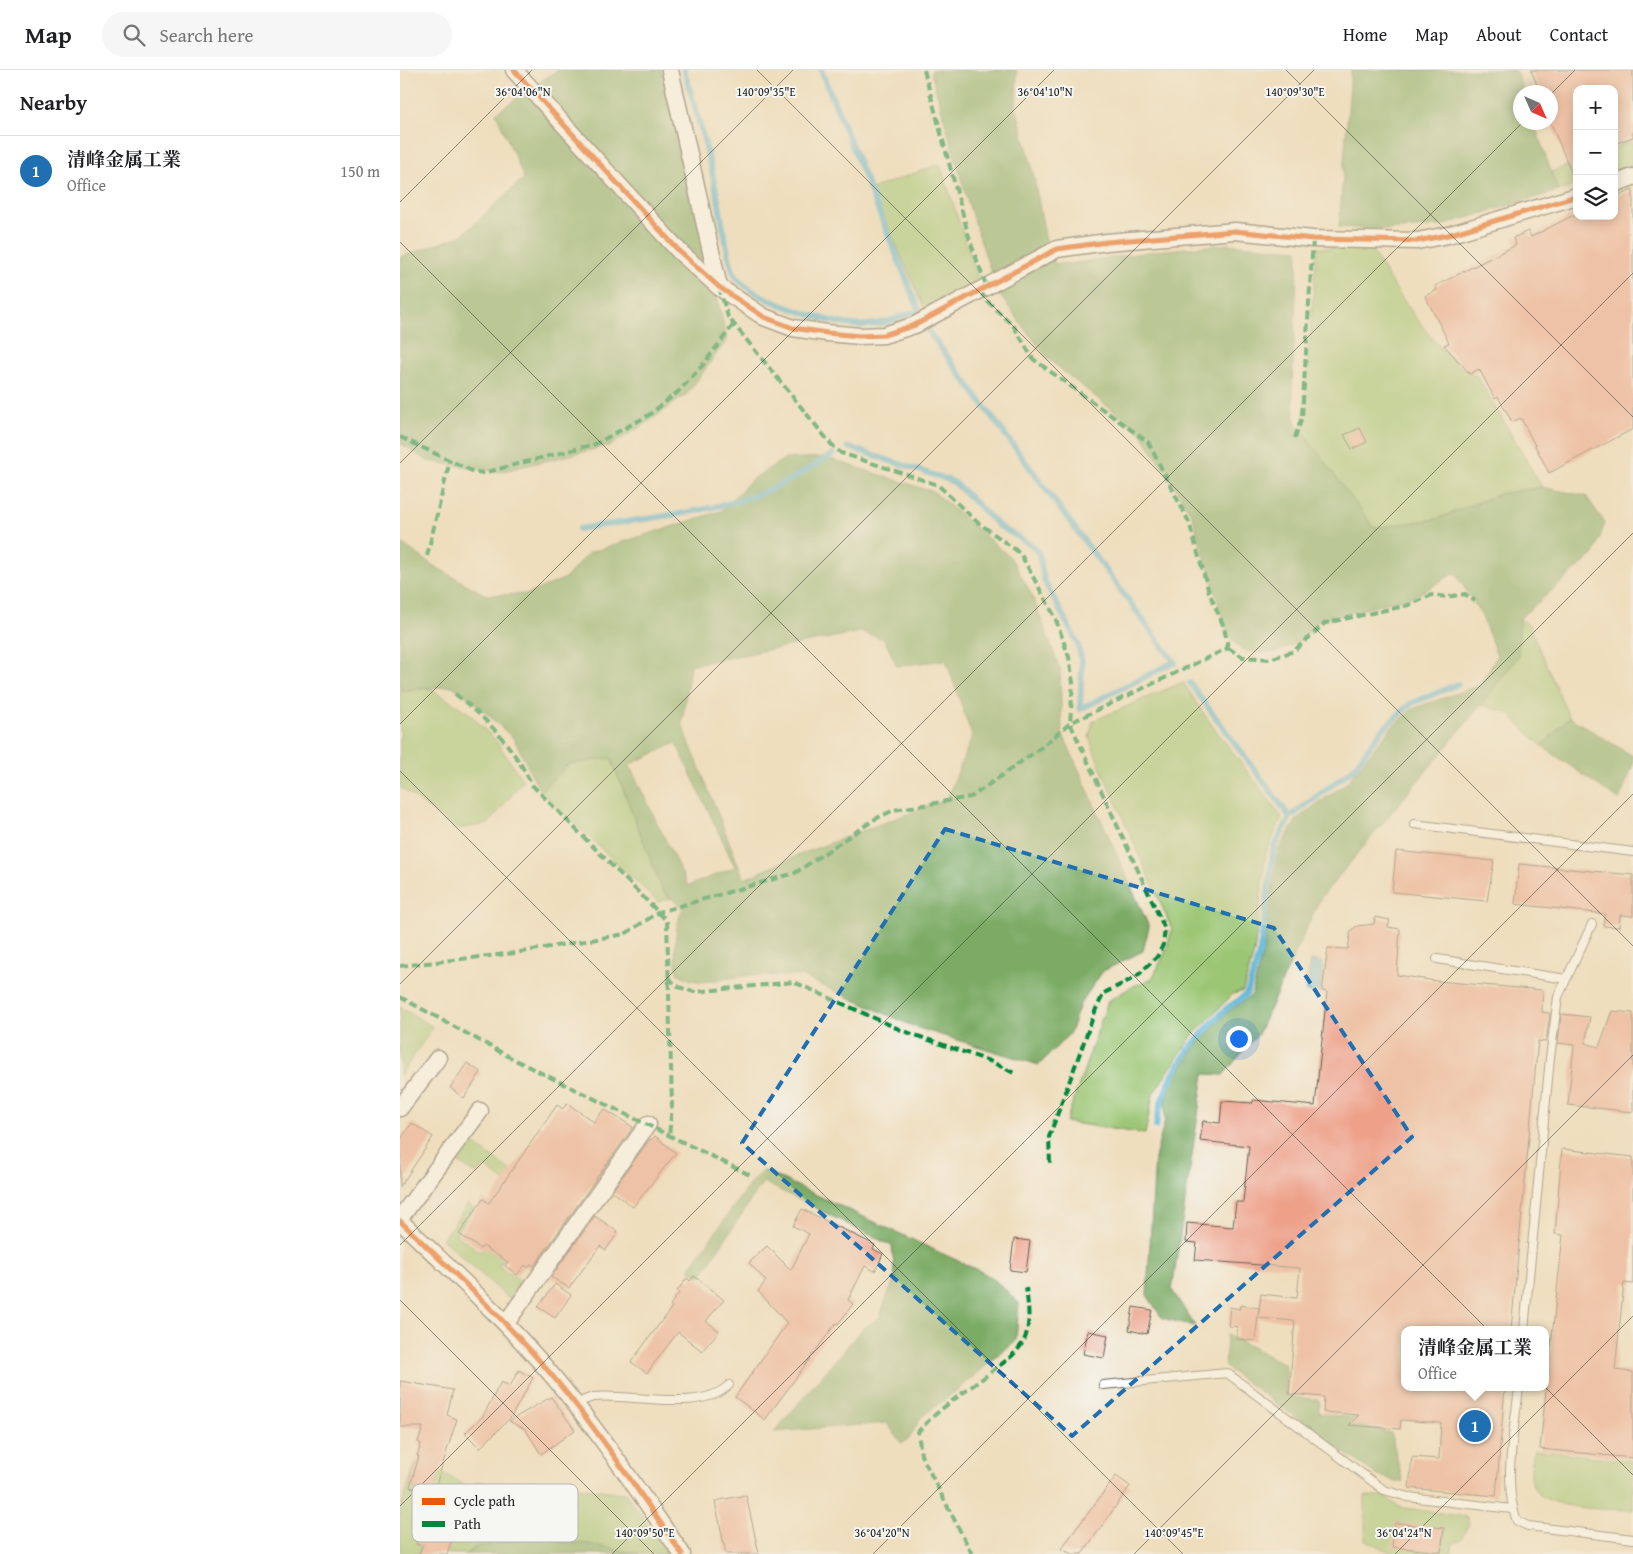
<!DOCTYPE html>
<html lang="en">
<head>
<meta charset="utf-8">
<style>
	:root { --surface:#fff; --page:#f6f6f6; --text:#202124; --muted:#757577; --line:#e0e0e0; --accent:#1f6fb2 }
	body { margin:0; font-family:"Gentium Book Plus","Noto Serif JP",serif; background:var(--page); color:var(--text) }
	.controls { position:absolute; right:15px; top:15px; display:grid; overflow:hidden; border-radius:10px; box-shadow:0 2px 12px #0003 }
	.controls button { width:45px; height:45px; display:grid; place-items:center; padding:0; border:0; border-bottom:1px solid var(--line); background:var(--surface); color:var(--text); font:25px sans-serif }
	.compass { position:absolute; left:1113px; top:15px; width:45px; height:45px; border-radius:50%; background:var(--surface); box-shadow:0 2px 12px #0003; rotate:135deg }
	.you { position:absolute; left:838px; top:968px; width:18px; height:18px; margin:-12px; border:4px solid #fff; border-radius:50%; background:#1a73e8; box-shadow:0 0 0 8px #1a73e833 }
	.badge { display:grid; place-items:center; width:32px; height:32px; border-radius:50%; background:var(--accent); color:#fff; font-size:16px; font-weight:700 }
	.pin { position:absolute; translate:-50% -50%; border:2px solid #fff; box-shadow:0 1px 5px #0006 }
	.popup { position:absolute; left:1001px; top:1256px; width:148px; height:65px; box-sizing:border-box; display:grid; place-content:center; border-radius:10px; background:var(--surface); filter:drop-shadow(0 1px 4px #0005); font-size:16px; white-space:nowrap; color:var(--muted) }
	.popup b { font-size:19px; color:var(--text) }
	.popup::after { content:''; position:absolute; left:50%; top:100%; margin-left:-10px; border:10px solid transparent; border-top-color:var(--surface) }
	.list { margin:0; padding:0; list-style:none }
	h2 { display:flex; justify-content:space-between; align-items:center; height:65px; margin:0; padding:0 20px; font-size:21px }
	h2 small { font-size:16px; font-weight:400; color:var(--muted) }
	.list li { display:grid; grid-template-columns:32px 1fr auto; gap:15px; align-items:center; box-sizing:border-box; height:70px; padding:0 20px; border-top:1px solid var(--line) }
	.list b { display:block; font-size:19px; white-space:nowrap }
	.list p { margin:0; font-size:16px; white-space:nowrap; color:var(--muted) }
	.list em { font-size:16px; font-style:normal; color:var(--muted) }
	.icon { flex:none; width:28px; height:28px; fill:none; stroke:currentColor; stroke-width:2; stroke-linecap:round; stroke-linejoin:round }
	.map { position:relative; flex:none; width:1233px; height:1484px; overflow:hidden }
	header { display:flex; align-items:center; gap:30px; box-sizing:border-box; height:70px; padding:0 25px; background:var(--surface); border-bottom:1px solid var(--line) }
	header strong { font-size:24px }
	nav { display:flex; gap:28px; margin-inline-start:auto; font-size:18px }
	.search { width:350px; height:45px; background:var(--page); display:flex; align-items:center; gap:12px; box-sizing:border-box; padding:0 18px; border-radius:28px; color:var(--muted); font-size:19px }
	main { display:flex }
	aside { flex:1; background:var(--surface) }
	.map>svg:first-child { display:block }
	.green { fill:#9bc673; stroke:#5c7148; fill-rule:evenodd }
	.forest { fill:#7cab65; stroke:#4c6440; fill-rule:evenodd }
	.water { fill:#57b3d5; stroke:#3a6878 }
	.lines { fill:none; stroke-linecap:round; stroke-linejoin:round }
	.stream { stroke:#57b3d5; stroke-width:6 }
	.building { fill:#eea089 }
	.service-casing { stroke:#666055; stroke-width:10 }
	.minor-casing { stroke:#666055; stroke-width:19 }
	.service { stroke:#fff; stroke-width:8 }
	.minor { stroke:#fff; stroke-width:16 }
	.quiet { stroke:#00873e; stroke-width:4; stroke-dasharray:8 4; stroke-linecap:butt }
	.cycleway-casing { stroke:#f6f6f2; stroke-width:8 }
	.cycleway { stroke:#e8590c; stroke-width:5 }
	.marked { fill:none; stroke:#1f6fb2; stroke-width:4; stroke-dasharray:10 6; stroke-linejoin:round }
	.ticks { fill:none; stroke:#1c1c1c; stroke-width:1; stroke-opacity:0.45 }
	.key { fill:#f6f6f2; stroke:#b5b5b2; stroke-width:1 }
	.key-label { font-size:14px; fill:#1c1c1c }
	.ticks-label { font-size:12px; text-anchor:middle; fill:#1c1c1c; stroke:#f6f6f2; stroke-width:4; stroke-linejoin:round; paint-order:stroke }
</style>
</head>
<body>
<header>
<strong>Map</strong>
<div class="search"><svg class="icon" aria-label="search" viewBox="0 0 24 24"><circle cx="10" cy="10" r="6"/><path d="M15 15l6 6"/></svg>Search here</div>
<nav><a>Home</a><a>Map</a><a>About</a><a>Contact</a></nav>
</header>
<main>
<aside>
<h2>Nearby<small></small></h2>
<ul class="list">
<li><span class="badge">1</span><div><b>清峰金属工業</b><p>Office</p></div><em>150 m</em></li>
</ul>
</aside>
<div class="map">
<svg width="1233" height="1484" viewBox="0 0 1233 1484">
	<rect width="100%" height="100%" fill="#f6f6f2"/>
	<filter id="ink" filterUnits="userSpaceOnUse"><feTurbulence type="fractalNoise" baseFrequency=".02" numOctaves="2"/><feDisplacementMap in="SourceGraphic" scale="10" xChannelSelector="R" yChannelSelector="G"/><feConvolveMatrix kernelMatrix="1 2 1 2 8 2 1 2 1" color-interpolation-filters="sRGB"/></filter>
	<filter id="wash" filterUnits="userSpaceOnUse"><feTurbulence type="fractalNoise" baseFrequency=".0096" numOctaves="4" result="noise"/><feDisplacementMap in="SourceGraphic" scale="20" xChannelSelector="R" yChannelSelector="G"/><feGaussianBlur stdDeviation="1.12" result="paint"/><feColorMatrix in="noise" values="0 0 0 0 0 0 0 0 0 0 0 0 0 0 0 0 0 1.4 0 .05"/><feComposite in="paint" operator="in"/></filter>
	<g filter="url(#wash)">
		<rect width="100%" height="100%" fill="#efdebe"/>
		<g class="green">
			<polygon points="1233,71 1233,97 1214,103 1214,78"/>
			<polygon points="1177,92 1177,115 1158,121 1151,102"/>
			<polygon points="540,94 578,209 525,240 471,119"/>
			<path d="M 917,178 L 971,178 C 987,208 1045,298 1077,306 L 1142,417 L 1099,424 L 1036,449 L 974,458 L 902,363 Z"/>
			<polygon points="1119,548 1129,555 1169,647 1142,676 1107,642 1081,635 1118,586"/>
			<polygon points="783,612 803,643 882,747 866,782 854,883 843,921 833,924 792,966 753,1024 745,1064 666,1052 708,931 733,916 752,909 766,881 772,859 699,694 689,667 693,651"/>
			<polygon points="29,618 69,643 97,672 123,711 88,754 57,759 0,717 0,621"/>
			<polygon points="211,688 263,822 272,828 258,832 140,721 169,694"/>
			<polygon points="0,937 33,957 0,1006"/>
			<polygon points="71,1072 139,1121 120,1166 99,1196 126,1214 115,1229 108,1228 42,1169 68,1134 73,1138 56,1164 80,1182 89,1173 119,1122 85,1097 76,1104 55,1090"/>
			<path d="M 1134,1380 L 1233,1391 L 1233,1440 C 1209,1439 1146,1441 1134,1418 C 1128,1406 1132,1393 1134,1380 Z"/>
			<path d="M 16,1392 L 41,1402 L 71,1419 L 77,1412 L 167,1416 L 225,1423 L 268,1484 L 239,1484 L 188,1474 L 126,1469 L 76,1477 L 66,1484 L 47,1484 L 54,1462 L 46,1459 L 48,1453 L 25,1446 L 16,1474 L 22,1476 L 19,1484 L 0,1484 L 0,1440 ZM 16,1396 L 39,1404 L 33,1424 L 10,1417 Z"/>
			<path d="M 965,1426 L 984,1426 L 999,1437 L 1067,1447 L 1069,1454 L 1060,1471 L 1053,1473 L 1051,1484 L 994,1484 L 965,1470 ZM 996,1453 L 1044,1459 L 1041,1482 L 993,1477 Z"/>
		</g>
		<g class="forest">
			<polygon points="157,0 262,0 275,43 327,270 287,324 254,348 212,375 99,402 28,391 0,373 0,187 61,166 124,108 96,43"/>
			<polygon points="532,0 617,0 616,37 632,97 645,165 654,193 669,194 755,181 827,174 898,180 892,318 895,352 974,458 1036,449 1099,424 1142,417 1186,426 1205,453 1194,484 1120,548 1118,586 1081,635 920,829 858,964 823,1005 804,1004 772,1220 795,1256 762,1248 747,1225 755,1088 765,1050 765,1032 773,1009 796,976 825,944 852,925 864,877 878,780 898,748 946,713 990,659 1012,639 1080,615 1097,586 1081,544 1055,503 1015,526 919,551 899,572 876,582 857,583 842,580 828,565 792,445 741,363 648,289 598,223 569,136 531,3"/>
			<polygon points="951,0 1116,0 1123,22 1120,22 1120,52 1134,53 1158,121 1040,156 987,160 939,157"/>
			<path d="M 424,387 L 534,422 L 611,488 L 632,525 L 660,599 L 662,662 L 749,857 L 743,881 L 703,901 L 680,934 L 670,963 L 639,995 L 515,957 L 401,906 L 351,905 L 302,912 L 289,909 L 277,903 C 274,880 274,858 283,837 L 263,822 L 211,688 L 169,694 L 140,721 L 114,669 L 72,630 L 52,616 L 0,621 L 0,472 L 34,496 L 86,525 L 127,524 L 166,508 L 188,483 L 321,441 L 351,410 L 384,389 ZM 461,562 L 484,569 L 497,596 L 546,590 L 572,666 L 547,729 L 406,782 L 344,809 L 282,654 L 290,595 ZM 276,673 L 335,797 L 288,816 L 229,695 Z"/>
			<polygon points="1169,647 1233,686 1233,695 1219,730 1142,676"/>
			<polygon points="363,1100 584,1203 596,1211 619,1233 616,1270 559,1319 521,1347 509,1369 501,1373 487,1353 374,1362 462,1259 479,1248 495,1207 492,1176 363,1112 300,1207 289,1199 352,1111"/>
			<polygon points="827,1264 886,1295 886,1326 919,1330 919,1343 968,1350 968,1358 991,1363 1003,1413 978,1406 825,1297"/>
			<polygon points="126,1469 188,1474 239,1484 66,1484 76,1477"/>
		</g>
		<polygon class="water" points="910,890 923,892 920,923 906,922"/>
		<g class="lines">
			<g class="stream">
				<path d="M 284,0 C 297,43 309,85 318,129 C 322,148 327,187 334,203 C 345,228 427,252 453,255 C 477,257 498,249 519,240"/>
				<polyline points="421,0 518,238"/>
				<polyline points="526,258 775,593"/>
				<polyline points="448,377 546,409 555,413 599,456 633,476 639,484 644,510 678,574 682,594 680,639 774,592"/>
				<path d="M 179,459 C 236,449 294,445 348,428 C 379,418 406,401 433,384"/>
				<polyline points="790,613 890,747"/>
				<path d="M 756,1056 C 763,1008 791,973 825,940 C 832,933 844,930 848,921 L 860,881 L 874,777 L 890,747 L 953,699 L 981,661 L 1010,634 L 1058,614"/>
			</g>
		</g>
		<g id="blocks">
			<g class="building">
				<polygon points="1131,0 1233,0 1233,67 1214,74 1214,19 1177,19 1177,116 1150,51 1150,22 1140,22"/>
				<polygon points="1233,120 1233,359 1149,403 1121,348 1112,352 1098,327 1095,329 1079,299 1070,304 1044,275 1049,273 1025,226 1037,220 1035,216 1116,175 1113,168 1128,161 1131,167 1172,146 1214,146 1214,127"/>
				<polygon points="960,358 967,372 952,379 944,365"/>
				<polygon points="996,781 1094,791 1087,831 992,822"/>
				<polygon points="1119,794 1233,805 1233,846 1220,845 1219,857 1203,856 1205,844 1115,834"/>
				<polygon points="975,847 990,850 988,857 1000,859 997,905 1036,911 1143,920 1142,942 1150,943 1146,972 1138,971 1111,1260 1005,1260 1005,1317 1105,1317 1096,1426 1009,1418 1012,1387 1039,1389 1041,1353 1001,1350 1000,1359 949,1355 959,1345 923,1342 924,1327 889,1324 895,1251 858,1248 861,1224 897,1228 900,1198 795,1190 797,1173 786,1172 787,1153 833,1157 836,1132 843,1132 849,1076 800,1071 803,1051 820,1053 822,1031 853,1033 853,1030 915,1036 927,922 922,921 928,878 948,879 951,860 957,856 974,854"/>
				<polygon points="1212,941 1233,943 1233,1042 1168,1035 1174,975 1158,973 1161,944 1190,947 1185,973 1199,977"/>
				<polygon points="67,993 81,1002 64,1028 50,1018"/>
				<polygon points="167,1033 194,1052 204,1039 233,1057 134,1196 131,1194 128,1198 125,1195 117,1205 105,1196 108,1192 83,1176 81,1179 59,1164 83,1129 89,1133 157,1035 163,1039"/>
				<polygon points="12,1053 33,1067 0,1117 0,1070"/>
				<polygon points="255,1066 276,1083 233,1137 212,1121 250,1069 251,1070"/>
				<polygon points="1162,1079 1233,1087 1233,1214 1224,1213 1215,1300 1233,1302 1233,1388 1140,1379 1146,1320 1145,1285 1150,1285 1163,1165 1155,1164"/>
				<polygon points="402,1139 475,1175 473,1179 483,1184 475,1201 465,1196 448,1230 453,1234 438,1254 436,1253 365,1350 335,1327 387,1253 358,1221 366,1211 349,1193 367,1176 391,1200 409,1164 393,1156"/>
				<polygon points="195,1146 218,1162 206,1180 200,1176 169,1218 151,1207"/>
				<polygon points="614,1169 630,1171 626,1202 610,1200"/>
				<polygon points="294,1206 324,1230 306,1251 319,1261 302,1281 278,1262 247,1303 231,1292 272,1237 270,1235 279,1223 277,1221 287,1208 290,1211"/>
				<polygon points="155,1214 171,1225 155,1248 138,1237"/>
				<polygon points="840,1235 859,1238 855,1271 836,1269 838,1257 828,1256 830,1237 840,1239"/>
				<polygon points="733,1237 752,1240 747,1264 729,1260"/>
				<polygon points="688,1261 708,1265 704,1288 683,1284"/>
				<polygon points="119,1300 133,1308 111,1347 80,1378 65,1363 83,1346 101,1312 110,1316"/>
				<polygon points="0,1311 53,1320 47,1345 57,1349 33,1424 10,1417 19,1386 17,1386 21,1374 18,1372 23,1357 0,1357"/>
				<polygon points="151,1327 175,1360 141,1384 125,1359 109,1351"/>
				<polygon points="716,1406 730,1416 682,1484 672,1484 661,1479"/>
				<polygon points="346,1425 359,1484 326,1484 315,1431"/>
				<polygon points="24,1446 48,1453 46,1459 54,1462 47,1484 19,1484 22,1476 16,1474"/>
				<polygon points="995,1453 1044,1458 1041,1482 992,1477"/>
			</g>
		</g>
	</g>
	<g filter="url(#ink)">
		<use href="#blocks" fill-opacity="0" stroke="#666055" stroke-width="1"/>
		<g class="lines">
			<defs>
				<g id="service">
					<polyline points="1014,754 1233,782"/>
					<polyline points="1037,889 1166,909"/>
					<polyline points="1124,1260 1150,988 1158,927 1192,854"/>
					<polyline points="703,1315 827,1303 984,1420 1008,1427 1112,1439"/>
					<path d="M 1119,1317 C 1115,1358 1102,1413 1117,1451 L 1128,1456 L 1233,1469"/>
					<path d="M 175,1334 C 181,1332 188,1328 194,1327 C 232,1323 300,1343 329,1315"/>
				</g>
				<g id="minor">
					<polyline points="114,0 280,182 319,217 364,247 393,258 427,263 460,266 484,265 515,255 657,179 707,172 835,161 913,169 1017,171 1048,165 1177,126"/>
					<polyline points="270,0 319,217"/>
					<polyline points="1214,114 1233,107"/>
					<polyline points="0,1038 38,988"/>
					<polyline points="0,1148 80,1041"/>
					<path d="M 0,1151 C 53,1202 108,1252 155,1309 C 201,1364 241,1425 282,1484"/>
					<polyline points="106,1253 248,1054"/>
				</g>
			</defs>
			<use href="#service" class="service-casing"/>
			<use href="#minor" class="minor-casing"/>
			<use href="#service" class="service"/>
			<use href="#minor" class="minor"/>
			<g class="quiet">
				<polyline points="524,0 570,171 587,218"/>
				<polyline points="319,217 328,247 431,374 441,383 538,415 576,451 620,483 655,547 669,587 673,613 670,653 765,859 763,875 757,887 736,907 704,923 696,939 649,1067 650,1094"/>
				<polyline points="580,221 586,230 613,255 633,289 748,372 789,452 809,522 824,557 828,578"/>
				<polyline points="0,367 72,401 83,403 195,374 249,345 279,321 302,296 334,254"/>
				<polyline points="895,368 902,347 913,169"/>
				<polyline points="27,486 50,390"/>
				<polyline points="828,578 843,587 870,589 894,581 925,553 1009,535 1032,525 1047,527 1065,524 1075,531"/>
				<path d="M 55,624 C 88,649 114,678 132,715 L 267,851 L 272,1035 L 269,1067"/>
				<polyline points="0,896 115,883 225,864 259,842 395,803 475,749 494,740 571,727 642,677 670,653 828,578"/>
				<polyline points="268,908 279,917 294,922 394,912 501,960 592,992 614,1003"/>
				<polyline points="0,927 117,991 352,1106"/>
				<path d="M 572,1484 L 521,1385 L 518,1362 C 538,1338 570,1319 595,1299 C 607,1290 619,1282 625,1268 C 631,1252 628,1235 626,1218"/>
			</g>
			<defs>
				<g id="cycleway">
					<polyline points="114,0 280,182 319,217 364,247 393,258 427,263 460,266 484,265 515,255 657,179 707,172 835,161 913,169 1017,171 1048,165 1177,126"/>
					<path d="M 0,1151 C 53,1202 108,1252 155,1309 C 201,1364 241,1425 282,1484"/>
				</g>
			</defs>
			<use href="#cycleway" class="cycleway-casing"/>
			<use href="#cycleway" class="cycleway"/>
		</g>
	</g>
	<path d="M0 0H1233V1484H0ZM 545,759 L 874,858 L 1012,1067 L 672,1366 L 342,1073 Z" fill="#efdebe" fill-opacity=".55" fill-rule="evenodd"/>
	<path class="marked" d="M 545,759 L 874,858 L 1012,1067 L 672,1366 L 342,1073 Z"/>
	<path class="ticks" d="M 357,0 L 1233,876M 886,0 L 1233,347M 1150,25 L 1175,0M 0,132 L 132,0M 0,172 L 1233,1405M 0,393 L 393,0M 0,654 L 654,0M 0,701 L 783,1484M 0,914 L 914,0M 0,1175 L 1123,52M 0,1230 L 254,1484M 0,1436 L 1233,203M 212,1484 L 1233,463M 473,1484 L 1233,724M 734,1484 L 1233,985M 995,1484 L 1233,1246"/>
	<rect x="12" y="1414" width="166" height="58" rx="8" class="key"/>
	<rect x="22" y="1428" width="23" height="7" fill="#e8590c"/>
	<rect x="22" y="1451" width="23" height="6" fill="#00873e"/>
	<g class="key-label">
		<text x="54" y="1436">Cycle path</text>
		<text x="54" y="1459">Path</text>
	</g>
	<g class="ticks-label">
		<text x="123" y="26">36°04'06"N</text>
		<text x="366" y="26">140°09'35"E</text>
		<text x="645" y="26">36°04'10"N</text>
		<text x="895" y="26">140°09'30"E</text>
		<text x="245" y="1467">140°09'50"E</text>
		<text x="482" y="1467">36°04'20"N</text>
		<text x="774" y="1467">140°09'45"E</text>
		<text x="1004" y="1467">36°04'24"N</text>
	</g>
</svg>
<div class="controls">
<button>+</button>
<button>−</button>
<button><svg class="icon" aria-label="layers" viewBox="0 0 24 24"><path d="M12 4l9 5-9 5-9-5zM3 14l9 5 9-5"/></svg></button>
</div>
<svg class="compass" viewBox="-18 -18 36 36"><path d="M0-13l5 13h-10z" fill="#e53935"/><path d="M0 13l5-13h-10z" fill="#757577"/></svg>
<div class="you"></div>
<div class="pin badge" style="left:1075px;top:1356px">1</div>
<div class="popup"><b>清峰金属工業</b>Office</div>
</div>
</main>
</body>
</html>
